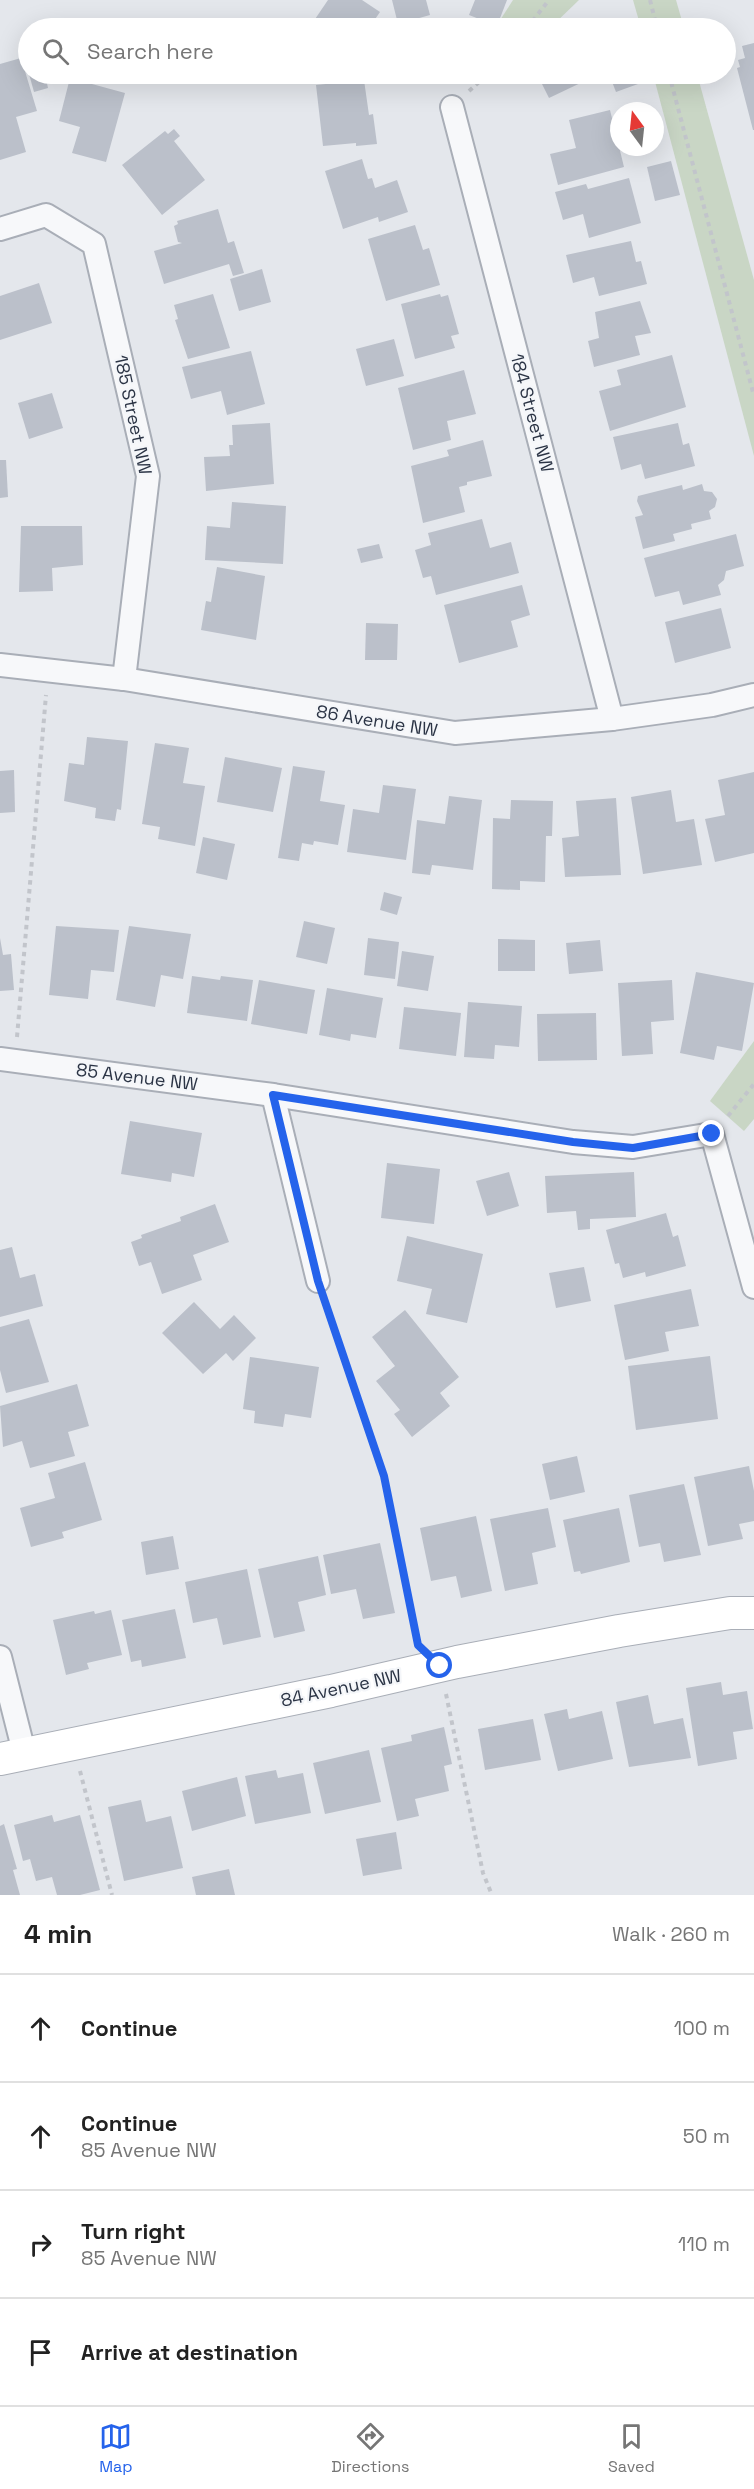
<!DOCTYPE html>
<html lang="en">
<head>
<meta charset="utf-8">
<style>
	:root { --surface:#fff; --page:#f6f6f6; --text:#222; --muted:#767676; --line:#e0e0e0; --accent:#2563eb }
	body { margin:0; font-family:"Space Grotesk",sans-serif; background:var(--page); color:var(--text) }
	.compass { position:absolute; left:610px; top:102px; width:54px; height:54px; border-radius:50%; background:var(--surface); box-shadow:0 6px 24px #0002; rotate:345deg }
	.stop { position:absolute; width:18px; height:18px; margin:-14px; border:4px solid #2563eb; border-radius:50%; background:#fff }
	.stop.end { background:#2563eb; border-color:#fff; box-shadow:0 2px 6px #0008 }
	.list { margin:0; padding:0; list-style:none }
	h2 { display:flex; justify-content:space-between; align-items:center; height:78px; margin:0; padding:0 24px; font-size:26px }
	h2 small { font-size:20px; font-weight:400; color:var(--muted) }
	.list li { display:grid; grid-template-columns:39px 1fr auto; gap:18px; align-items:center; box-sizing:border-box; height:108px; padding:0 24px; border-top:2px solid var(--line) }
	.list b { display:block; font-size:22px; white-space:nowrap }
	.list p { margin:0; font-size:20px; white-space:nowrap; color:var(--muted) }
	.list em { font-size:20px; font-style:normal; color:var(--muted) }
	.icon { flex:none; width:33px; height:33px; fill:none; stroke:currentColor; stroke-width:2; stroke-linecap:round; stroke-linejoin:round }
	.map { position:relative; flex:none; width:754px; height:1895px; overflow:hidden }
	.search { position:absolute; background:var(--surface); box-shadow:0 6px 24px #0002; left:18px; right:18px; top:18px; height:66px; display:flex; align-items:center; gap:15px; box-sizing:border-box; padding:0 21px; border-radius:33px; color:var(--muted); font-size:22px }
	.sheet { height:510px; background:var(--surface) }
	nav { display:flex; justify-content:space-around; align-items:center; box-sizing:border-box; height:84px; border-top:2px solid var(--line); background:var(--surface); font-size:16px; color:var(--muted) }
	nav a { display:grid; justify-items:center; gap:3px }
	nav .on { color:var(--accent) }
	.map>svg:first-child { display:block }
	.green { fill:#c9d6c5 }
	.building { fill:#bbc0ca }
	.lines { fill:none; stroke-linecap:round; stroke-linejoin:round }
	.street-casing { stroke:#a9aeb7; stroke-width:26 }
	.secondary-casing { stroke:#a9aeb7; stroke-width:34 }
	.path { stroke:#c2c5cb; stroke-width:4; stroke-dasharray:4.5 4.5; stroke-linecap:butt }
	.street { stroke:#f7f8fa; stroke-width:22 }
	.secondary { stroke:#fff; stroke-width:32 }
	.route { stroke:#2563eb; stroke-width:8 }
	.labels { text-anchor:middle; stroke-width:4.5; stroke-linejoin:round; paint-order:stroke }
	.street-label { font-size:18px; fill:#2b3445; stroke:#f4f6f9 }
</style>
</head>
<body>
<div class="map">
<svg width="754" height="1895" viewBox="0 0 754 1895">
	<rect width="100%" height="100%" fill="#e4e7ec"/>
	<g class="green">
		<polygon points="513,0 579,0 550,28 495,28"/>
		<polygon points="633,0 676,0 684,28 641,28"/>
		<polygon points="653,74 697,74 754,280 754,456"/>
		<polygon points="754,1041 754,1119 744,1131 710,1101"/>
	</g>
	<g class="building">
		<polygon points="328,0 362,0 380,12 369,28 309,28"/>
		<polygon points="392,0 426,0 430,15 398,24"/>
		<polygon points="475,0 507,0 497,26 469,15"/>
		<polygon points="754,43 754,130 753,130 737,68 740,67 738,60 745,58 742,46"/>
		<polygon points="21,58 37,111 16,117 26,152 0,160 0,64"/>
		<polygon points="29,74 45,74 48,88 34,92"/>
		<polygon points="537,74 589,74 591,78 549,98"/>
		<polygon points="609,74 647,74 649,80 616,92"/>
		<polygon points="70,78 125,93 106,162 72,153 80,127 59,121"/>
		<polygon points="364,80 369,115 373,114 377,144 356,146 356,143 323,146 316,85"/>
		<polygon points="610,110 624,167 558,185 550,154 576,148 569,120"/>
		<polygon points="174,129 180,136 174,141 205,180 162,215 122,165 165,131 168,134"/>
		<polygon points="362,159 368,179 372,178 375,188 397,180 408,212 379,222 378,217 343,229 325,171"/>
		<polygon points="671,161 680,195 655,201 647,167"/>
		<polygon points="629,178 641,223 589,238 583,214 563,220 555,192 586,184 588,189"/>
		<polygon points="218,209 228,243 234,241 244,273 233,276 229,264 164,284 154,251 182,243 178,242 174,226 178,224 177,221"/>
		<polygon points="415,225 423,250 429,248 440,285 386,301 368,239"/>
		<polygon points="631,241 636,262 641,261 647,284 599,296 594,277 573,283 566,255"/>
		<polygon points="262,269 271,302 239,311 230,279"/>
		<polygon points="39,283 52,323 0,340 0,296"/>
		<polygon points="213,294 230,348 188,359 175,320 178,319 174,305"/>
		<polygon points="440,294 441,297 448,295 459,334 451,336 455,348 415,359 401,304"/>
		<polygon points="640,301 651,333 635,336 640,355 594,367 588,341 599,338 595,312"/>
		<polygon points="394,339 404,376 366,386 356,349"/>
		<polygon points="251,351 265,404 227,415 221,391 191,399 182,367"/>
		<polygon points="672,355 686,407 610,431 599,391 621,385 617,370"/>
		<polygon points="464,370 476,414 447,421 451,440 413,450 398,388"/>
		<polygon points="52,393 63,428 29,439 18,403"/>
		<polygon points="270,423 274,484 206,491 204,457 230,456 229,445 233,445 232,425"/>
		<polygon points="678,423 683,445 689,443 695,466 645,479 641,464 621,470 613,437"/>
		<polygon points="483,440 492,476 467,482 467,485 459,487 465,512 423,523 411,466 449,456 447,450"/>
		<polygon points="0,460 6,460 8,497 0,498"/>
		<polygon points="702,484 704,491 712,492 717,499 715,507 709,511 711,519 691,524 692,529 673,534 675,541 643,549 635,517 643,515 637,501 638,496 682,485 683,490"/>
		<polygon points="232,502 286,506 283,564 205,560 207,526 230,528"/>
		<polygon points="482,519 490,548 511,542 519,573 436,595 431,576 423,578 415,550 431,545 428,533"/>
		<polygon points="21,526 82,526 83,565 52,568 53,591 19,592"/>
		<polygon points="736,534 744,566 726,571 724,580 718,585 721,595 683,605 679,591 655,597 644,558"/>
		<polygon points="379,544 383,558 361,563 357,549"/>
		<polygon points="217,567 265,576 256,640 201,630 206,601 211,602"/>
		<polygon points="522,585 530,615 511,621 518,647 459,663 444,605"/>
		<polygon points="721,608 731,648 675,663 665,622"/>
		<polygon points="366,623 398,624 397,660 365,660"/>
		<polygon points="87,737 128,741 121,810 117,809 115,821 95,818 96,808 64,801 69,763 84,765"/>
		<polygon points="155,743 189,748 183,783 205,786 195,846 158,839 160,827 142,824"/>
		<polygon points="225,757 282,768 273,812 217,802"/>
		<polygon points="293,766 325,771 320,801 345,805 338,845 314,841 313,845 302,843 299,861 278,858"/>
		<polygon points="14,770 15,812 0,813 0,771"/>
		<polygon points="754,772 754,853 715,862 705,819 725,815 718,780"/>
		<polygon points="383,785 416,789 406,860 347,852 353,809 379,813"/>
		<polygon points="671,790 676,822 694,819 702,865 643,874 631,797"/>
		<polygon points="449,796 482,800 473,870 432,865 430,875 412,873 417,820 445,824"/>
		<polygon points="616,798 621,875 565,877 562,838 579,836 576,801"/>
		<polygon points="511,800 553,801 552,836 546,836 545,882 520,881 520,890 492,889 493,818 510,819"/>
		<polygon points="203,837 235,844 227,880 196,873"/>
		<polygon points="384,892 402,897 397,915 380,910"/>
		<polygon points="304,921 335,928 327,964 296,957"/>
		<polygon points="56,926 119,930 114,972 91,970 88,999 49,995"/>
		<polygon points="129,926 191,934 183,979 161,975 155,1007 116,1000"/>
		<polygon points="0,938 3,955 11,954 14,990 0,991"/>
		<polygon points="368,938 399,942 395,979 364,975"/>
		<polygon points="498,939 535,940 535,971 498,971"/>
		<polygon points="600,940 603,971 569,974 566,943"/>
		<polygon points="402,951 434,956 428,991 397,986"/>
		<polygon points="696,972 754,983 742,1051 717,1046 714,1060 680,1053"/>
		<polygon points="192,976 220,980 221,976 253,980 247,1021 187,1013"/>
		<polygon points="259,980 315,990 307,1034 251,1024"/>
		<polygon points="672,980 674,1020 651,1022 653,1054 622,1056 618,983"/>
		<polygon points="327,988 383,998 376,1038 351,1034 350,1041 319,1035"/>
		<polygon points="468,1002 522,1006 519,1047 495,1045 494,1059 464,1057"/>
		<polygon points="404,1007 461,1013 456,1056 399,1049"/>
		<polygon points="596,1013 597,1060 538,1061 537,1014"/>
		<polygon points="130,1121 202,1133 194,1177 172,1173 171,1182 121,1174"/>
		<polygon points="387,1163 440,1169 434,1224 381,1218"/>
		<polygon points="509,1172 519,1206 487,1216 476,1181"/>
		<polygon points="634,1172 636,1217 590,1219 590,1229 578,1230 576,1211 547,1213 545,1176"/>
		<polygon points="215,1204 229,1242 193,1255 202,1280 162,1294 151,1262 139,1266 131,1242 142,1238 141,1235 181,1221 180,1217"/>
		<polygon points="666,1213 673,1237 678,1235 686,1266 646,1277 645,1272 623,1278 619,1263 615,1264 606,1230"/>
		<polygon points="407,1236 483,1254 467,1323 426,1314 432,1289 397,1281"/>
		<polygon points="12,1247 20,1278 35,1274 43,1306 0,1317 0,1250"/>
		<polygon points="584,1267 591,1301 556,1308 549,1273"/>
		<polygon points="691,1289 699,1326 665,1332 669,1351 625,1360 614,1305"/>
		<polygon points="194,1302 220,1329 234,1315 256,1338 233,1361 226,1353 203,1374 162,1333"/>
		<polygon points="405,1310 459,1377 440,1393 450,1406 412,1437 394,1414 400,1410 376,1381 395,1366 372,1337"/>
		<polygon points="29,1319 49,1382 6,1393 0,1370 0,1327"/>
		<polygon points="710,1356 718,1419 636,1430 628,1366"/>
		<polygon points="250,1357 319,1367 311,1418 285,1414 283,1427 254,1423 255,1411 243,1409"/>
		<polygon points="77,1384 89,1426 68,1432 75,1456 30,1468 22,1441 3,1447 0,1406"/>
		<polygon points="577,1456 585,1492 550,1500 542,1464"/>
		<polygon points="85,1462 102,1520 62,1532 64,1538 31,1547 20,1508 55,1498 48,1473"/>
		<polygon points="749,1466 754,1491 754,1521 739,1524 743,1539 708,1546 694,1477"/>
		<polygon points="684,1484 701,1555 664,1562 660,1543 639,1547 629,1495"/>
		<polygon points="548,1508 556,1547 532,1553 538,1584 505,1591 490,1519"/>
		<polygon points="619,1508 630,1562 581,1574 580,1571 574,1572 563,1520"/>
		<polygon points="476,1516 492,1591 461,1598 456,1576 431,1581 420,1528"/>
		<polygon points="173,1536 179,1569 146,1575 141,1542"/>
		<polygon points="380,1543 395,1613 363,1619 356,1589 331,1594 323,1555"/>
		<polygon points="318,1556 326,1595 298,1602 305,1631 274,1638 258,1569"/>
		<polygon points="247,1569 261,1637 223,1645 217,1618 193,1623 185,1582"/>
		<polygon points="175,1609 186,1658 142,1667 141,1660 131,1662 122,1620"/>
		<polygon points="111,1610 122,1655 87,1663 89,1669 66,1675 53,1620 94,1611 95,1614"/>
		<polygon points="721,1682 723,1695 747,1691 753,1729 733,1732 737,1759 698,1766 686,1688"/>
		<polygon points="648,1695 654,1724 683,1718 691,1758 629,1767 616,1702"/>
		<polygon points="567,1709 569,1719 602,1711 613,1759 558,1771 544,1714"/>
		<polygon points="533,1719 541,1760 485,1770 478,1729"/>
		<polygon points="444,1727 452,1764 444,1766 449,1791 415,1799 419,1816 397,1821 381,1748 412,1741 411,1735"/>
		<polygon points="369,1750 381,1802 325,1814 313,1763"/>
		<polygon points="276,1770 278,1778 303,1773 311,1813 255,1824 245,1776"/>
		<polygon points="237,1777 246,1816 192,1831 182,1791"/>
		<polygon points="141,1800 146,1822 171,1816 183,1868 124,1881 108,1807"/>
		<polygon points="52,1815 54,1822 80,1815 100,1890 80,1895 57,1895 52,1877 36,1881 30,1859 23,1861 14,1825"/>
		<polygon points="4,1824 17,1869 13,1870 20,1895 0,1895 0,1826"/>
		<polygon points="396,1832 402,1869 363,1876 356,1839"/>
		<polygon points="229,1869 235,1895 196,1895 192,1877"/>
	</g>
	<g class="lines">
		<defs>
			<g id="street">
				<polyline points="452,107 612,719"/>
				<polyline points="0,229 46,215 94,244 148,476 124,679"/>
				<polyline points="0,665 124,679 455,733 612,719 712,705 754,695"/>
				<polyline points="0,1059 273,1095 573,1142 633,1147 712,1134 754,1287"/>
				<polyline points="273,1095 318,1281"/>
				<polyline points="0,1657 24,1752"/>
			</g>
			<polyline id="secondary" points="0,1759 331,1691 457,1662 619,1631 730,1613 754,1613"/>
		</defs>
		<use href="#street" class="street-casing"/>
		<use href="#secondary" class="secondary-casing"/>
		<g class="path">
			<polyline points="650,0 657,28"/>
			<polyline points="527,28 549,0"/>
			<polyline points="669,74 754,396"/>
			<polyline points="469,91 488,74"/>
			<polyline points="17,1037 46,695"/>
			<polyline points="728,1116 754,1084"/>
			<polyline points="326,1304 384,1476 417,1640"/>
			<polyline points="446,1694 483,1873 492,1895"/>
			<polyline points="80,1771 112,1895"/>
		</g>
		<use href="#street" class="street"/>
		<use href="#secondary" class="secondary"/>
	</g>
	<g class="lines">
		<polyline class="route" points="440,1666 418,1645 384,1476 318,1281 273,1095 573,1142 633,1148 712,1134"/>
	</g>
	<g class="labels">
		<g class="street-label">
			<text transform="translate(532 413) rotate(75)" y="6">184 Street NW</text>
			<text transform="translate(133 415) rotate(78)" y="6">185 Street NW</text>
			<text transform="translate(377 721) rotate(9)" y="6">86 Avenue NW</text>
			<text transform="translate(137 1077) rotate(7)" y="6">85 Avenue NW</text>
			<text transform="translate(341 1688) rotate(-12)" y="6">84 Avenue NW</text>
		</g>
	</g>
</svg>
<svg class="compass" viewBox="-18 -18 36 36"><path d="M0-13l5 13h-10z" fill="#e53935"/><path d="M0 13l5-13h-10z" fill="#767676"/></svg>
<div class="stop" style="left:440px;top:1666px"></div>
<div class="stop end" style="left:712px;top:1134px"></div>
<div class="search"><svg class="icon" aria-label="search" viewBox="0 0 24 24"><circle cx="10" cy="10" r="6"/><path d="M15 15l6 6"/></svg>Search here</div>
</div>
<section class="sheet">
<h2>4 min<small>Walk · 260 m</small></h2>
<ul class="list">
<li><svg class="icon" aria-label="ahead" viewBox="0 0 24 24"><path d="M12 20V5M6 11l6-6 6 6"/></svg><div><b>Continue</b></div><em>100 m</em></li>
<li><svg class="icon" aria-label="ahead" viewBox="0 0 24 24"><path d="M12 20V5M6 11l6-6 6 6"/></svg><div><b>Continue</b><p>85 Avenue NW</p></div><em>50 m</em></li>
<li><svg class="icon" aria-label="right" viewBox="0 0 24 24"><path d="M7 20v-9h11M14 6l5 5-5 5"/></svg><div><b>Turn right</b><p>85 Avenue NW</p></div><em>110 m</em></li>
<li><svg class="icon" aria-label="arrive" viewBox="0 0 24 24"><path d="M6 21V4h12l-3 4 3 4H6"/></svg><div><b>Arrive at destination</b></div></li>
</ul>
</section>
<nav>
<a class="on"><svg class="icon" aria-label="map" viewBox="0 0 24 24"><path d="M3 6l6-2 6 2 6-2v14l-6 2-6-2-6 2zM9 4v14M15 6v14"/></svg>Map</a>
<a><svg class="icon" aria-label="directions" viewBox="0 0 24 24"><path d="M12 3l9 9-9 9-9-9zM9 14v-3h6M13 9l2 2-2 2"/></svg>Directions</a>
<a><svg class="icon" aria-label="saved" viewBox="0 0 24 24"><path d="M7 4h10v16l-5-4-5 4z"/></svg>Saved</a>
</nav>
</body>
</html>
